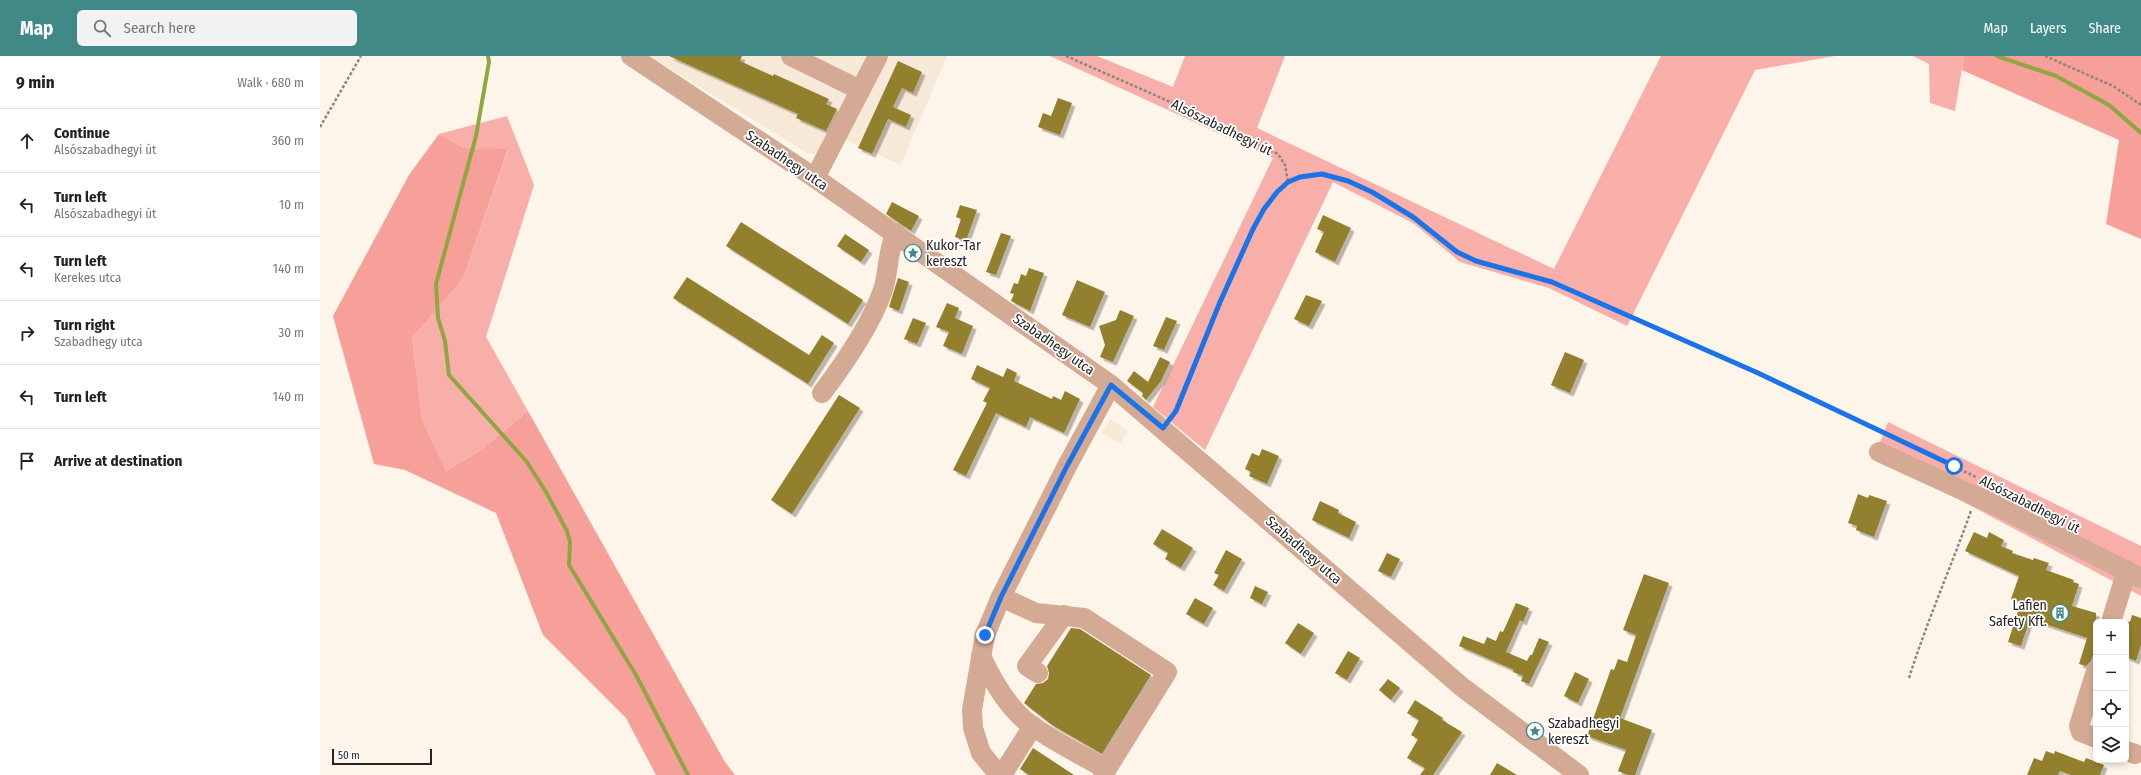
<!DOCTYPE html>
<html lang="en">
<head>
<meta charset="utf-8">
<style>
	:root { --surface:#fff; --page:#f2f2f2; --text:#222; --muted:#767676; --line:#e0e0e0; --accent:#418987 }
	body { margin:0; font-family:"Fira Sans Condensed",sans-serif; background:var(--page); color:var(--text) }
	.controls { position:absolute; right:12px; bottom:12px; display:grid; overflow:hidden; border-radius:6px; box-shadow:0 2px 6px #0003 }
	.controls button { width:36px; height:36px; display:grid; place-items:center; padding:0; border:0; border-bottom:1px solid var(--line); background:var(--surface); color:var(--text); font:20px sans-serif }
	.scale { position:absolute; left:12px; bottom:10px; width:100px; box-sizing:border-box; padding-left:4px; border:2px solid #272420; border-top:0; font-size:11px; line-height:14px; white-space:nowrap; color:#272420; -webkit-text-stroke:3px #fff; paint-order:stroke }
	.stop { position:absolute; width:12px; height:12px; margin:-9px; border:3px solid #1a73e8; border-radius:50%; background:#fff }
	.stop.end { background:#1a73e8; border-color:#fff; box-shadow:0 1px 4px #0008 }
	.list { margin:0; padding:0; list-style:none }
	h2 { display:flex; justify-content:space-between; align-items:center; height:52px; margin:0; padding:0 16px; font-size:17px }
	h2 small { font-size:13px; font-weight:400; color:var(--muted) }
	.list li { display:grid; grid-template-columns:26px 1fr auto; gap:12px; align-items:center; box-sizing:border-box; height:64px; padding:0 16px; border-top:1px solid var(--line) }
	.list b { display:block; font-size:15px; white-space:nowrap }
	.list p { margin:0; font-size:13px; white-space:nowrap; color:var(--muted) }
	.list em { font-size:13px; font-style:normal; color:var(--muted) }
	.icon { flex:none; width:22px; height:22px; fill:none; stroke:currentColor; stroke-width:2; stroke-linecap:round; stroke-linejoin:round }
	.map { position:relative; flex:none; width:1821px; height:719px; overflow:hidden }
	header { display:flex; align-items:center; gap:24px; box-sizing:border-box; height:56px; padding:0 20px; background:var(--accent); color:#fff }
	header strong { font-size:19px }
	nav { display:flex; gap:22px; margin-inline-start:auto; font-size:14px }
	.search { width:280px; height:36px; background:var(--page); display:flex; align-items:center; gap:10px; box-sizing:border-box; padding:0 14px; border-radius:6px; color:var(--muted); font-size:15px }
	main { display:flex }
	aside { flex:1; background:var(--surface) }
	.map>svg:first-child { display:block }
	.built { fill:#f7e9d8 }
	.green { fill:#f8afa9 }
	.forest { fill:#f7a09a }
	.lines { fill:none; stroke-linecap:round; stroke-linejoin:round }
	.stream { stroke:#90a641; stroke-width:4 }
	.building { fill:#93802d; filter:url(#shadow) }
	.path { stroke:#8d8780; stroke-width:2.5; stroke-dasharray:3 2; stroke-linecap:butt }
	.minor { stroke:#d4aa94; stroke-width:20 }
	.route { stroke:#1a73e8; stroke-width:5 }
	.labels { text-anchor:middle; stroke-width:3.5; stroke-linejoin:round; paint-order:stroke }
	.street-label { font-size:14px; fill:#272420; stroke:#fff }
	.poi-label { font-size:14px; fill:#272420; stroke:#fff; text-anchor:start }
</style>
</head>
<body>
<header>
<strong>Map</strong>
<div class="search"><svg class="icon" aria-label="search" viewBox="0 0 24 24"><circle cx="10" cy="10" r="6"/><path d="M15 15l6 6"/></svg>Search here</div>
<nav><a>Map</a><a>Layers</a><a>Share</a></nav>
</header>
<main>
<aside>
<h2>9 min<small>Walk · 680 m</small></h2>
<ul class="list">
<li><svg class="icon" aria-label="ahead" viewBox="0 0 24 24"><path d="M12 20V5M6 11l6-6 6 6"/></svg><div><b>Continue</b><p>Alsószabadhegyi út</p></div><em>360 m</em></li>
<li><svg class="icon" aria-label="left" viewBox="0 0 24 24"><path d="M17 20v-9H6M10 6l-5 5 5 5"/></svg><div><b>Turn left</b><p>Alsószabadhegyi út</p></div><em>10 m</em></li>
<li><svg class="icon" aria-label="left" viewBox="0 0 24 24"><path d="M17 20v-9H6M10 6l-5 5 5 5"/></svg><div><b>Turn left</b><p>Kerekes utca</p></div><em>140 m</em></li>
<li><svg class="icon" aria-label="right" viewBox="0 0 24 24"><path d="M7 20v-9h11M14 6l5 5-5 5"/></svg><div><b>Turn right</b><p>Szabadhegy utca</p></div><em>30 m</em></li>
<li><svg class="icon" aria-label="left" viewBox="0 0 24 24"><path d="M17 20v-9H6M10 6l-5 5 5 5"/></svg><div><b>Turn left</b></div><em>140 m</em></li>
<li><svg class="icon" aria-label="arrive" viewBox="0 0 24 24"><path d="M6 21V4h12l-3 4 3 4H6"/></svg><div><b>Arrive at destination</b></div></li>
</ul>
</aside>
<div class="map">
<svg width="1821" height="719" viewBox="0 0 1821 719">
	<defs>
		<filter id="shadow"><feDropShadow dx="3.5" dy="3.5" stdDeviation="0" flood-color="#0004"/></filter>
	</defs>
	<rect width="100%" height="100%" fill="#fef5ea"/>
	<g class="built">
		<polygon points="329,0 627,0 581,109 524,83 516,102 487,97"/>
		<polygon points="790,363 808,375 800,388 782,377"/>
	</g>
	<g class="green">
		<polygon points="730,0 777,0 853,31 865,0 965,0 937,72 1234,213 1341,0 1515,0 1435,14 1307,270 1229,232 1140,206 1093,167 1013,126 885,394 833,351 953,102"/>
		<polygon points="1593,0 1644,0 1635,55 1610,47 1609,8"/>
		<polygon points="187,60 214,129 166,281 208,355 161,394 126,415 102,363 92,282 143,223 188,94 144,92 119,78"/>
		<polygon points="1568,366 1821,490 1821,540 1555,399"/>
	</g>
	<g class="forest">
		<polygon points="1644,0 1821,0 1821,183 1786,168 1799,84 1642,14"/>
		<polygon points="119,78 144,92 188,93 143,223 92,282 102,363 126,415 161,394 208,355 405,706 415,719 336,719 306,662 223,579 176,457 85,414 54,408 13,260 89,119"/>
	</g>
	<g class="lines">
		<g class="stream">
			<polyline points="168,0 169,6 156,80 116,228 118,262 125,285 129,319 207,406 226,436 247,475 250,486 249,509 316,619 368,719"/>
			<polyline points="1677,0 1736,20 1789,49 1821,77"/>
		</g>
	</g>
	<g class="building">
		<polygon points="349,0 422,0 420,5 453,20 454,18 509,43 506,48 517,53 506,75 476,62 478,58"/>
		<polygon points="578,5 602,16 593,37 582,32 573,51 591,59 586,71 568,63 552,98 538,92"/>
		<polygon points="738,42 752,47 740,79 718,71 723,57 731,60"/>
		<polygon points="572,146 599,160 591,175 566,158"/>
		<polygon points="640,149 657,154 646,185 635,181 641,163 636,161"/>
		<polygon points="1003,159 1031,172 1015,206 995,196 1004,176 997,173"/>
		<polygon points="421,166 543,244 528,268 406,190"/>
		<polygon points="681,177 691,180 676,219 666,216"/>
		<polygon points="525,178 549,194 541,206 517,190"/>
		<polygon points="709,212 724,217 710,255 691,245 694,238 690,237 694,227 698,228 701,218 706,220"/>
		<polygon points="367,221 489,299 502,279 514,287 488,328 353,242"/>
		<polygon points="578,222 589,226 579,255 569,251"/>
		<polygon points="757,224 785,236 770,271 742,259"/>
		<polygon points="986,239 1002,245 989,270 974,263"/>
		<polygon points="627,247 639,252 635,262 653,270 642,298 623,290 629,276 616,271"/>
		<polygon points="800,254 814,260 793,306 780,301 785,289 779,270 796,264"/>
		<polygon points="846,261 857,265 844,294 833,290"/>
		<polygon points="593,262 606,267 597,288 584,283"/>
		<polygon points="1245,296 1264,304 1250,337 1231,329"/>
		<polygon points="840,301 850,306 841,325 826,344 822,340 823,337 807,325 814,315 828,326"/>
		<polygon points="657,309 683,321 687,312 697,317 694,325 732,343 733,340 741,344 745,335 760,343 744,377 710,361 706,371 676,357 646,420 633,414 667,347 663,345 670,332 651,323"/>
		<polygon points="519,339 540,352 472,458 451,444"/>
		<polygon points="942,393 959,400 947,428 929,420 931,416 925,413 932,397 939,400"/>
		<polygon points="1538,438 1548,442 1549,439 1567,445 1554,481 1536,474 1537,470 1528,467"/>
		<polygon points="1000,445 1019,454 1018,457 1036,466 1029,482 992,464"/>
		<polygon points="842,473 873,492 861,512 845,503 848,497 833,488"/>
		<polygon points="1654,476 1667,482 1669,476 1684,484 1681,490 1693,495 1692,497 1713,504 1714,502 1729,507 1726,514 1754,524 1753,526 1759,528 1752,550 1776,557 1776,590 1771,605 1766,610 1759,608 1767,582 1710,563 1701,590 1688,586 1701,546 1691,543 1699,520 1645,495"/>
		<polygon points="906,494 922,503 904,535 893,529 899,519 894,517"/>
		<polygon points="1067,497 1080,503 1071,521 1058,515"/>
		<polygon points="1324,518 1349,527 1300,662 1332,674 1315,719 1308,719 1298,715 1306,694 1267,680 1291,613 1294,614 1298,603 1307,606 1316,579 1303,574"/>
		<polygon points="935,530 948,536 942,548 930,542"/>
		<polygon points="875,542 893,552 884,568 866,558"/>
		<polygon points="1196,547 1209,552 1203,566 1200,564 1186,596 1207,605 1210,599 1212,599 1219,582 1229,586 1209,628 1201,625 1203,620 1193,616 1194,614 1139,590 1143,580 1164,588 1167,581 1176,585 1180,575 1183,576"/>
		<polygon points="1812,559 1821,562 1821,589 1816,605 1806,601 1806,565 1810,566"/>
		<polygon points="978,567 994,577 981,598 965,587"/>
		<polygon points="751,572 760,573 831,619 782,698 732,669 704,647 716,628 723,627 728,623 729,617 727,610"/>
		<polygon points="1028,595 1040,602 1027,624 1015,617"/>
		<polygon points="1255,616 1269,623 1258,647 1244,640"/>
		<polygon points="1068,623 1080,632 1071,644 1059,634"/>
		<polygon points="1095,644 1123,662 1122,664 1142,676 1113,719 1100,719 1105,712 1087,702 1098,683 1091,679 1099,664 1087,657"/>
		<polygon points="713,692 754,719 709,719 700,713"/>
		<polygon points="1726,695 1734,698 1735,695 1764,706 1766,702 1784,709 1780,719 1751,719 1740,715 1738,719 1707,719 1714,702 1722,705"/>
		<polygon points="1177,707 1197,719 1170,719"/>
	</g>
	<g class="lines">
		<g class="path">
			<polyline points="746,0 846,44 958,98 965,109 968,126 992,118 1012,120 1028,125 1052,136 1093,161 1137,196 1156,205 1232,226 1438,317 1656,421"/>
			<polyline points="1725,0 1793,30 1821,49"/>
			<polyline points="0,71 41,0"/>
			<path d="M 852,360 L 933,173 C 943,155 953,139 968,126"/>
			<path d="M 1589,622 C 1607,565 1631,511 1651,455"/>
		</g>
		<g class="minor">
			<polyline points="311,0 495,122 791,329 1142,631 1259,719"/>
			<polyline points="471,0 540,34"/>
			<polyline points="495,122 558,0"/>
			<path d="M 502,337 C 524,308 551,269 563,234 C 569,215 567,196 576,177"/>
			<polyline points="1559,396 1677,450 1821,522"/>
			<polyline points="681,541 716,557 764,562 847,616 783,719"/>
			<polyline points="1791,566 1807,514"/>
			<path d="M 661,600 C 672,624 686,649 707,666 C 730,684 760,698 786,713"/>
			<polyline points="1776,615 1759,670 1761,676 1776,682"/>
			<polyline points="718,617 707,610 744,559"/>
			<polyline points="1806,695 1815,698"/>
			<polyline points="679,719 661,697 653,672 652,654 665,579 681,541 747,410 791,329"/>
			<polyline points="682,719 713,670"/>
		</g>
	</g>
	<g class="lines">
		<polyline class="route" points="665,579 681,541 747,410 791,329 843,372 856,355 900,246 933,173 944,153 957,136 968,126 980,121 1002,118 1028,125 1052,136 1093,161 1137,196 1156,205 1232,226 1438,317 1634,410"/>
	</g>
	<defs>
		<symbol id="sight-ring" viewBox="-11 -11 22 22"><circle r="9.5" fill="#fff" stroke="#418987" stroke-width="1.5"/><path d="M0-6L1.8-2.2L6-1.7L2.9 1.2L3.7 5.4L0 3.3L-3.7 5.4L-2.9 1.2L-6-1.7L-1.8-2.2Z" fill="#418987"/></symbol>
		<symbol id="building-ring" viewBox="-11 -11 22 22"><circle r="9.5" fill="#fff" stroke="#418987" stroke-width="1.5"/><path d="M-4-6H4V6H1V3H-1V6H-4ZM-2.5-4.3h1.7v1.8h-1.7ZM.8-4.3h1.7v1.8H.8ZM-2.5-1h1.7V.8h-1.7ZM.8-1h1.7V.8H.8Z" fill="#418987"/></symbol>
	</defs>
	<g fill-rule="evenodd">
		<use href="#sight-ring" x="583" y="187" width="20" height="20"/>
		<use href="#building-ring" x="1730" y="547" width="20" height="20"/>
		<use href="#sight-ring" x="1205" y="665" width="20" height="20"/>
	</g>
	<g class="labels">
		<g class="street-label">
			<text transform="translate(902 71) rotate(26)" y="5">Alsószabadhegyi út</text>
			<text transform="translate(467 104) rotate(34)" y="5">Szabadhegy utca</text>
			<text transform="translate(734 288) rotate(35)" y="5">Szabadhegy utca</text>
			<text transform="translate(1710 448) rotate(27)" y="5">Alsószabadhegyi út</text>
			<text transform="translate(984 494) rotate(41)" y="5">Szabadhegy utca</text>
		</g>
		<g class="poi-label">
			<text x="606" y="194">Kukor-Tar<tspan x="606" dy="16">kereszt</tspan></text>
			<text x="1727" y="554" text-anchor="end">Lafien<tspan x="1727" dy="16">Safety Kft.</tspan></text>
			<text x="1228" y="672">Szabadhegyi<tspan x="1228" dy="16">kereszt</tspan></text>
		</g>
	</g>
</svg>
<div class="controls">
<button>+</button>
<button>−</button>
<button><svg class="icon" aria-label="locate" viewBox="0 0 24 24"><circle cx="12" cy="12" r="6"/><path d="M12 2v4M12 18v4M2 12h4M18 12h4"/></svg></button>
<button><svg class="icon" aria-label="layers" viewBox="0 0 24 24"><path d="M12 4l9 5-9 5-9-5zM3 14l9 5 9-5"/></svg></button>
</div>
<div class="scale">50 m</div>
<div class="stop" style="left:1634px;top:410px"></div>
<div class="stop end" style="left:665px;top:579px"></div>
</div>
</main>
</body>
</html>
